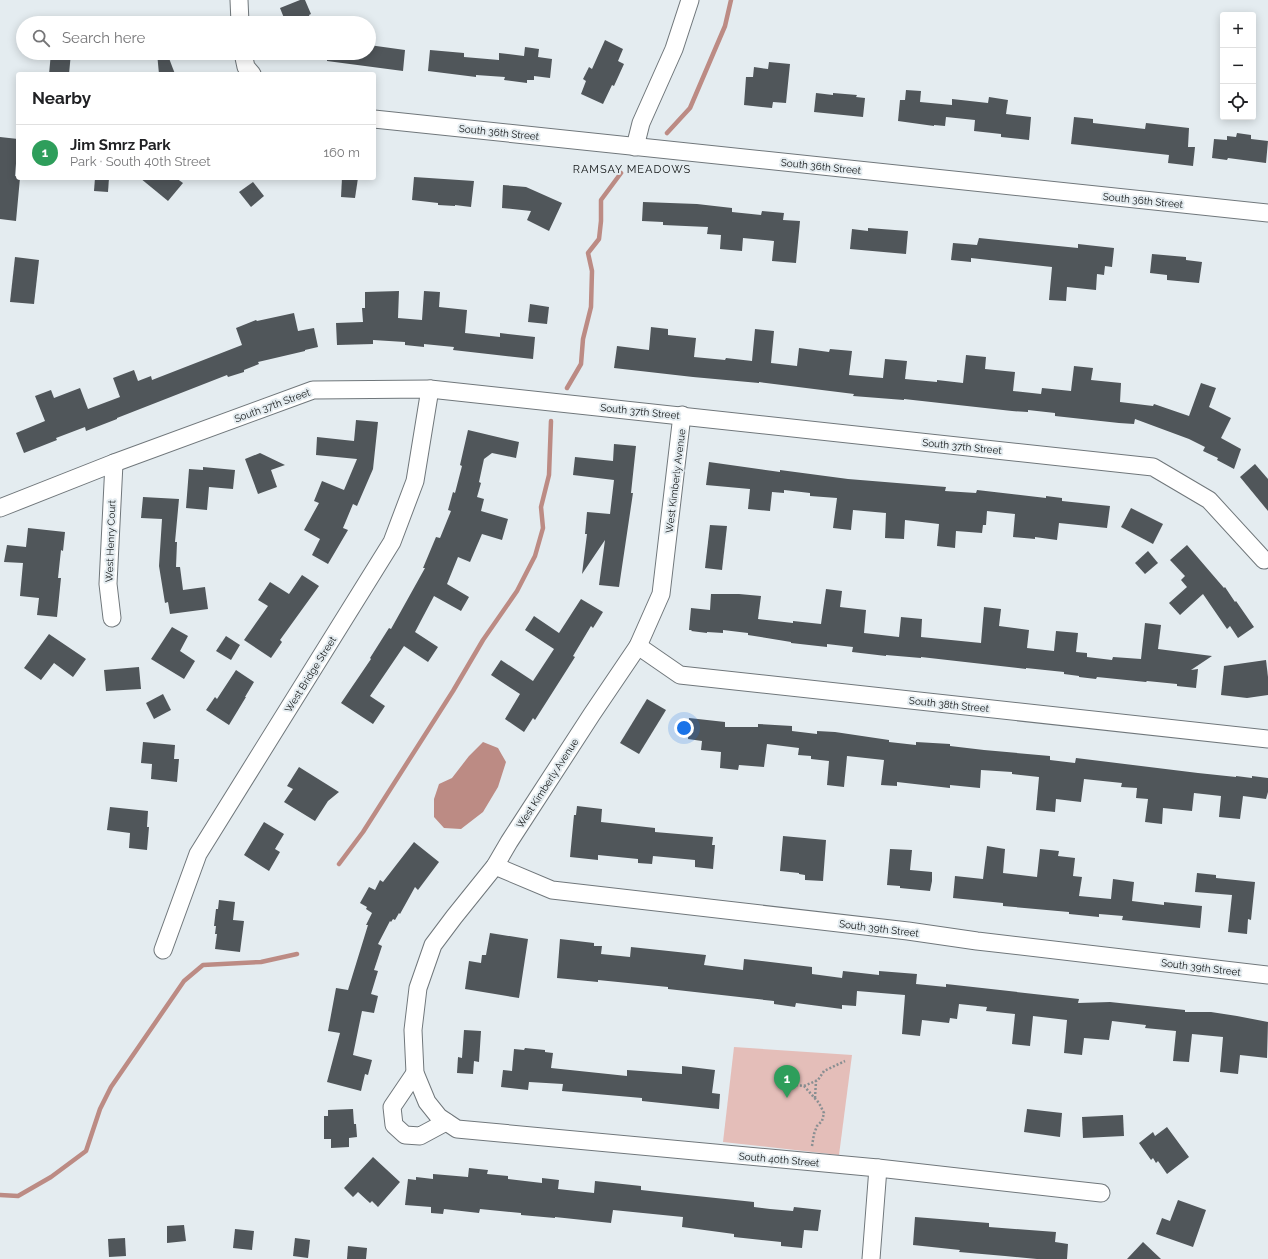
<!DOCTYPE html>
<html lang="en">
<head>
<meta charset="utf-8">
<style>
	:root { --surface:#fff; --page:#f6f6f6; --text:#202124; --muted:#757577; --line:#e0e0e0; --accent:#db2777 }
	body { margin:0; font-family:Raleway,sans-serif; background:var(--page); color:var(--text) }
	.controls { position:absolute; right:12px; top:12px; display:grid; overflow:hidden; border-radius:4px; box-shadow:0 2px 10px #0003 }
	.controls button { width:36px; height:36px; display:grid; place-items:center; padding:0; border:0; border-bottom:1px solid var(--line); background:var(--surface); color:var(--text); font:20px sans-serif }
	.you { position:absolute; left:684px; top:728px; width:14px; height:14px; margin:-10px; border:3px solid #fff; border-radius:50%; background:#1a73e8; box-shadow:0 0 0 6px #1a73e833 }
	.badge { display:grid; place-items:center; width:26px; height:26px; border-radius:50%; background:var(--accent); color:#fff; font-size:13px; font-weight:700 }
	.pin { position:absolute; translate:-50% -33px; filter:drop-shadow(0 1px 2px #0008) }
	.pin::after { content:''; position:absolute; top:21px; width:14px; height:12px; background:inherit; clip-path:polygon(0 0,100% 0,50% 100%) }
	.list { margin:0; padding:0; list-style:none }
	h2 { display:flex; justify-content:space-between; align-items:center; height:52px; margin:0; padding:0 16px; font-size:17px }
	h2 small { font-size:13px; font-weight:400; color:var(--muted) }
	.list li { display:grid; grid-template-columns:26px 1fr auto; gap:12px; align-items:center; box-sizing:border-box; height:56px; padding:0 16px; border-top:1px solid var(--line) }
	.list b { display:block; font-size:15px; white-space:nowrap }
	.list p { margin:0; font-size:13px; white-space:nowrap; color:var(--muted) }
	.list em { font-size:13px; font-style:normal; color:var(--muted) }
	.icon { flex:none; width:22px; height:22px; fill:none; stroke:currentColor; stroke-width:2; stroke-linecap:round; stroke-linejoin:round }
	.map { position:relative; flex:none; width:1268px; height:1259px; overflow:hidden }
	.search { position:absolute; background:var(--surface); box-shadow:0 2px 10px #0003; left:16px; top:16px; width:360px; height:44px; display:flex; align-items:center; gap:10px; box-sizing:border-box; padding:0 14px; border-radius:22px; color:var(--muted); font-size:15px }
	.panel { position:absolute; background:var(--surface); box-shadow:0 2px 10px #0003; left:16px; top:72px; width:360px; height:108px; border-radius:4px }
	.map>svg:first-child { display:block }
	.green { fill:#e4beb9 }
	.water { fill:#bc8b84 }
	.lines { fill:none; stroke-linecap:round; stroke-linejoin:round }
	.stream { stroke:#bc8b84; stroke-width:4.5 }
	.building { fill:#50565a }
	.street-casing { stroke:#70777b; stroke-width:19 }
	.path { stroke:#898f92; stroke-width:2.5; stroke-dasharray:2 2; stroke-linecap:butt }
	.street { stroke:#fff; stroke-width:17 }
	.labels { text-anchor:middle; stroke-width:4; stroke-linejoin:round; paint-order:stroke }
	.street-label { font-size:10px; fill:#111415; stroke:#e4ecf0 }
	.neighbourhood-label { font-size:11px; letter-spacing:1px; fill:#111415; stroke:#e4ecf0 }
</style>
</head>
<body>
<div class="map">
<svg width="1268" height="1259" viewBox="0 0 1268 1259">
	<rect width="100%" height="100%" fill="#e4ecf0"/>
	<polygon class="green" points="734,1047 852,1055 839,1155 723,1142"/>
	<polygon class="water" points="483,742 498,748 506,762 498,787 483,812 461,829 444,828 434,817 434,799 439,784 452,778 469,756"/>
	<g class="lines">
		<g class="stream">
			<polyline points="667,133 690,108 725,26 731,0"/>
			<polyline points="567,388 581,364 583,339 591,307 592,271 588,253 599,239 601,221 601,200 621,173"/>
			<polyline points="339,864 363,832 453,691 483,640 517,591 535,556 543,528 541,507 549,475 551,421"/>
			<polyline points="0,1195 18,1196 51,1177 86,1151 100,1109 111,1087 184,981 203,965 261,962 297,954"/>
		</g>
	</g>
	<g class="building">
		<polygon points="300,0 305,0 311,14 309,15 312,23 286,23 280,8"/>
		<polygon points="605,40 623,49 618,61 624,64 614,86 612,85 603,104 581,94 586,81 583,79 589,67 592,69"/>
		<polygon points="369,45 405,50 403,71 327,61 327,53 369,53"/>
		<polygon points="525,47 539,49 538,57 552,59 550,78 534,76 534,80 527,80 527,83 504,80 505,77 476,75 476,77 428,71 430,50 464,53 464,57 499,60 499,53 524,56"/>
		<polygon points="51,53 71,53 69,74 49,74"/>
		<polygon points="157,53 167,53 175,74 159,74"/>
		<polygon points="769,62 790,64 786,103 773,102 772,108 744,105 746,77 753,77 754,67 768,69"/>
		<polygon points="906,90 921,91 920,102 952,105 952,99 988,103 989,97 1008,100 1006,114 1031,117 1029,140 1001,137 1001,134 974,131 975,120 946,117 945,126 934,125 934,126 898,121 900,100 905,100"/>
		<polygon points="816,93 833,95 833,93 857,95 856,97 865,98 863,117 814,112"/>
		<polygon points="1074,117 1093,119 1093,123 1145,129 1146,123 1189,128 1188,147 1195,147 1193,166 1168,163 1169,155 1071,144"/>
		<polygon points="1237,133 1251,135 1251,139 1268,141 1266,163 1228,158 1227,160 1212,158 1214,139 1227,140 1227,136 1236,137"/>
		<polygon points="0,137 18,139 15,176 20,178 16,221 0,219"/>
		<polygon points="414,177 474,181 471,207 455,205 455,206 438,205 438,203 412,200"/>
		<polygon points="95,178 109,178 108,192 94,191"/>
		<polygon points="140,178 176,178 183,183 168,201"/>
		<polygon points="342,178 358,178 355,198 341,197"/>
		<polygon points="253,182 264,196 251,207 239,192"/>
		<polygon points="503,185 526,187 562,203 549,231 527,220 531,211 502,208"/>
		<polygon points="643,202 697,204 732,208 732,212 761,215 762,211 784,213 783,220 800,221 796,263 772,261 774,241 743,238 742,251 720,249 721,235 707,234 708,227 663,225 663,222 642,221"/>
		<polygon points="868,228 908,231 906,254 850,249 852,229 868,231"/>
		<polygon points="979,238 1078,248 1078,244 1114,248 1112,267 1105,266 1104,275 1097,274 1096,290 1067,287 1066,301 1049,300 1052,267 971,258 971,262 951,260 953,243 977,245"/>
		<polygon points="1152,254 1186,257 1186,260 1202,262 1199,283 1167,280 1167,275 1150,273"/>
		<polygon points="15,257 39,260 34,304 10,302"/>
		<polygon points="399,291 398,318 422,320 424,291 440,292 439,307 467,310 465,333 500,337 500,333 535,337 533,359 453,350 454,347 424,344 424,347 405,345 405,342 373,340 373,344 337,345 336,323 363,322 362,308 365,308 365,292"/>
		<polygon points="530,304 549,307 547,324 528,322"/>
		<polygon points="294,313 298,331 314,328 318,347 305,350 305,351 258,362 259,364 244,370 244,372 228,377 227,375 117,418 117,419 86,431 85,427 56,438 57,440 24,453 16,433 45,421 35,396 51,390 54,398 80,388 88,409 120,397 113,378 134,370 138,381 151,376 152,380 242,345 236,328 256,320 257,321"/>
		<polygon points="651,327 668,329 668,335 696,338 694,357 725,360 726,358 752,361 755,329 774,331 771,363 797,366 799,348 829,352 830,349 852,351 849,375 883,378 885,359 907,361 905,379 937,382 937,380 963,383 966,355 986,357 985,369 1015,372 1013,391 1041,394 1042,388 1071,391 1074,366 1093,368 1091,380 1121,383 1120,402 1153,406 1154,404 1189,416 1201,383 1216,388 1209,407 1231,418 1221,438 1241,449 1234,469 1217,460 1218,458 1203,451 1205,447 1189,439 1135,419 1134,424 1119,423 1055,416 1055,413 1028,410 1028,412 1012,411 904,399 904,400 853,396 854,394 759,382 759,383 693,377 614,368 617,346 649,350"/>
		<polygon points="356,420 378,422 373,469 357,506 353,504 343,528 348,530 328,564 312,555 320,539 304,530 319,503 314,501 322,481 344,490 357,459 316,455 317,437 354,441"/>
		<polygon points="468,430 519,442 516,458 492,453 484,459 479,482 481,483 477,497 484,499 481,511 508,519 502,540 482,534 470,562 458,557 447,584 469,597 461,611 434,596 415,632 438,647 428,662 404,646 370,696 385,706 373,724 341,703 371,659 370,658 389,628 391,629 425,568 423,568 436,537 440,538 451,511 448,510 453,492 455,493 462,466 460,465"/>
		<polygon points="614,444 636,446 631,493 633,493 619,587 599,585 605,540 582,574 587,534 585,534 587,512 610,514 614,480 573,475 575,457 613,461"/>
		<polygon points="260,453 285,465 271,470 277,487 258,494 245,459"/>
		<polygon points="709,462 780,472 780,470 848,479 946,487 945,491 976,493 977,490 1046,498 1046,496 1062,498 1062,501 1110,506 1107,528 1059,523 1057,540 1035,537 1035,539 1013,537 1015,514 987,511 986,525 983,525 982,533 956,531 955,548 937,546 939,524 905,520 904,539 885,538 886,513 853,510 851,530 833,528 837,498 810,496 810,493 784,490 784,493 772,492 770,511 748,509 750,489 706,485"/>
		<polygon points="1255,464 1268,479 1268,511 1240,477"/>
		<polygon points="203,467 235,470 233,489 209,487 207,510 186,508 189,469 203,470"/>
		<polygon points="143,497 179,499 175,542 177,542 176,567 180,567 183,590 205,587 208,609 170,614 168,602 165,603 159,566 162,519 141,518"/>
		<polygon points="1131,508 1163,524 1153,544 1121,527"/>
		<polygon points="710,525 727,526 722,570 705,568"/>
		<polygon points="28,528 65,532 63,551 61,550 58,578 61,578 57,617 37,615 39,598 20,596 23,563 4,562 7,545 26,547"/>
		<polygon points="1187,545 1224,588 1225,587 1235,602 1236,601 1254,627 1238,638 1230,626 1227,629 1203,594 1180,615 1169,603 1187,587 1181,580 1185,576 1170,560"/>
		<polygon points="1148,551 1158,563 1145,574 1135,563"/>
		<polygon points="302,575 319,586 280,640 282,642 271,658 244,640 268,606 258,600 270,582 289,594"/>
		<polygon points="826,589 842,591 840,607 866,610 864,633 899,637 901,617 922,619 921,637 981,643 984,607 1001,609 999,626 1029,630 1027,648 1054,651 1056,631 1078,633 1076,652 1087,653 1087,657 1112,660 1113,657 1141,659 1145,623 1161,625 1158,649 1212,656 1191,670 1198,669 1196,688 1177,686 1177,684 1147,681 1146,682 1097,677 1096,679 1079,677 1079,676 1064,674 1064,672 1026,668 1026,669 921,657 921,658 886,655 886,656 852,652 853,647 827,644 827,647 791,643 791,642 748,635 748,633 723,630 723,633 707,632 707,633 691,631 692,630 689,630 691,608 710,610 711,594 739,594 761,596 758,619 793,623 793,621 821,624"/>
		<polygon points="581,599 603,612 593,628 591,626 573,656 575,657 535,720 533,718 524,732 505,719 520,694 491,675 501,660 533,681 554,649 525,630 534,616 559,633"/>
		<polygon points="172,627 188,636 180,651 195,661 184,679 151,659"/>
		<polygon points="49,634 86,659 73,677 54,663 41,680 24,668"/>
		<polygon points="226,636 240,645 231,660 216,651"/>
		<polygon points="1266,660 1268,677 1268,695 1247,698 1221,695 1224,666"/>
		<polygon points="139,667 141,689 106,691 104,670"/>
		<polygon points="236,670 254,682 245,697 246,697 229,725 206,710 215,697 217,699"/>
		<polygon points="163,694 171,710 154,719 146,703"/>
		<polygon points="647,699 666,710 639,754 620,743"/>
		<polygon points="689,718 725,722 725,727 758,727 758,724 792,726 792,731 817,734 817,731 835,732 889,740 889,742 916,745 916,742 950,744 950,746 984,750 1050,756 1050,760 1075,763 1076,758 1198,773 1236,777 1236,776 1252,778 1252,776 1268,778 1268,792 1266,799 1243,796 1240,819 1219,817 1221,796 1194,793 1192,811 1163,808 1162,824 1145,822 1148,799 1136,798 1137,788 1121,787 1122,783 1084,779 1081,802 1056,799 1055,812 1036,810 1039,777 1012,774 1012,772 981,770 980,788 950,785 950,788 897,782 897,786 881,785 884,760 847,756 844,787 827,785 829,761 811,759 811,756 798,755 799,748 767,744 764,767 739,765 738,770 720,768 721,752 701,750 702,741 688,739"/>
		<polygon points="143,742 175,745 174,759 179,759 177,782 151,779 152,764 141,763"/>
		<polygon points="299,767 339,792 328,801 315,821 284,802 293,789 287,786"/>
		<polygon points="577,806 602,809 601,822 655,828 655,832 713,837 712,845 715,845 713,869 695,867 695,860 653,856 652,864 638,863 638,859 598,855 598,860 570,857 574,815 576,815"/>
		<polygon points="110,807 148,811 147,827 149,827 147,850 129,848 130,833 107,830"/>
		<polygon points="264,822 284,834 275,849 280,852 269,871 244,855"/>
		<polygon points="783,836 826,840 823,881 805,880 805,875 799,874 799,873 780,871"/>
		<polygon points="414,842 439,862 418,890 415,887 400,914 399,913 395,920 393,919 391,922 390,921 378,944 382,946 374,970 378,971 371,994 378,996 374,1013 362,1011 353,1055 372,1060 368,1075 365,1074 361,1091 327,1082 340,1033 328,1031 336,988 348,990 368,925 366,925 372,913 366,909 367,907 360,903 369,887 375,890 380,880 383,882"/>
		<polygon points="987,846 1005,849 1003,873 1037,877 1040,849 1059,851 1058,856 1075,858 1073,876 1082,877 1079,896 1111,899 1113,879 1134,882 1132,901 1164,905 1164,902 1202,906 1200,928 1122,920 1123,916 1099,914 1099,917 1069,914 1069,912 1003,906 1003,903 953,898 955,876 983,879"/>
		<polygon points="890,849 912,850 910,870 932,872 932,881 930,891 900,888 900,886 887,885"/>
		<polygon points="1197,873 1216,875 1216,878 1255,882 1251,920 1248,919 1247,934 1228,932 1232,895 1195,892"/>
		<polygon points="219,900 235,902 233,920 244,921 240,952 215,949 217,934 215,934 216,926 214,926 216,909 218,909"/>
		<polygon points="490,933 528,939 519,998 465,989 469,961 481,963 482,955 486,955"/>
		<polygon points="560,939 594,943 594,946 602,946 601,954 630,957 631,947 706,955 704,965 743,970 744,959 812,967 812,974 842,978 843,971 879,975 879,971 917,974 916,984 946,987 946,984 1079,999 1078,1003 1110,1002 1185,1010 1185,1012 1211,1012 1237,1016 1268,1022 1267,1058 1240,1055 1238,1074 1220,1072 1223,1037 1192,1034 1189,1062 1173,1061 1176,1031 1145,1028 1146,1025 1112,1021 1109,1040 1084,1038 1082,1055 1064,1053 1067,1020 1033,1016 1030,1046 1012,1044 1015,1014 986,1011 987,1007 959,1004 957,1019 950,1018 949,1023 922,1020 920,1036 902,1034 905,995 857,991 856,1006 842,1005 842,1009 796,1003 795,1007 774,1004 774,1001 668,989 668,987 598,980 598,982 557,978"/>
		<polygon points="464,1030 481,1031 479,1062 474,1061 473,1074 457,1073 458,1057 462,1058"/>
		<polygon points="525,1048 545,1050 545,1052 553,1053 551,1068 627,1076 627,1070 682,1074 682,1066 715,1070 712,1093 720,1094 719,1109 642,1101 642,1098 562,1091 563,1084 529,1082 528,1090 501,1087 503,1070 512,1071 514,1049 524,1050"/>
		<polygon points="353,1109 354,1124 356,1124 357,1137 349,1138 349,1147 331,1148 331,1139 324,1139 324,1116 328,1116 328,1110"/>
		<polygon points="1027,1109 1062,1113 1060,1137 1024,1132"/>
		<polygon points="1123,1115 1124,1136 1083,1138 1082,1117"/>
		<polygon points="1167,1127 1189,1157 1167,1174 1158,1161 1156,1163 1153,1158 1151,1160 1139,1143 1153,1132 1155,1136"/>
		<polygon points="373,1157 400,1182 378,1207 372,1201 370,1203 358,1192 353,1197 344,1188"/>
		<polygon points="469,1168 488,1170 487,1174 508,1176 508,1179 542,1183 542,1178 559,1180 558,1189 594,1193 595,1181 641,1186 641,1190 668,1193 754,1202 754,1207 770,1209 793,1211 794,1207 821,1210 818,1231 804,1230 802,1248 781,1246 781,1242 734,1237 734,1234 682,1227 683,1217 613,1210 611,1223 555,1217 555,1218 521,1215 521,1213 480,1209 479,1213 444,1209 443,1214 431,1213 431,1207 405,1205 408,1179 416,1180 416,1177 433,1179 433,1174 468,1177"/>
		<polygon points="1178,1200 1206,1210 1193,1247 1156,1234 1162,1218 1170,1221"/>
		<polygon points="915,1217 989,1223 989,1227 1056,1232 1055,1242 1068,1244 1067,1259 1037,1259 1005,1256 959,1252 960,1250 913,1245"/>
		<polygon points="184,1225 186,1241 167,1243 167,1226"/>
		<polygon points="235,1229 254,1231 252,1250 233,1248"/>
		<polygon points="125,1238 126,1256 109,1257 108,1239"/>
		<polygon points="295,1238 310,1240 308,1258 293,1256"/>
		<polygon points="1143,1242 1161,1259 1127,1259"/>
		<polygon points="348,1246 367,1248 366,1259 347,1259"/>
	</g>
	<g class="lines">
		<defs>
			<g id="street">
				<polyline points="239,0 240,23"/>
				<polyline points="243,53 246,67 252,74"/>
				<polyline points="374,119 1268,213"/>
				<polyline points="635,147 641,123 674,49 690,0"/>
				<polyline points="682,415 661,594 638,646 592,714 509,842 495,866 454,917 433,945 418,988 413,1030 415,1073 427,1102 439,1117 457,1129 878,1168 1101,1193"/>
				<polyline points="0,508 114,463 313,390 430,389 1153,467 1209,500 1264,560"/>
				<polyline points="112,618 108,584 114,463"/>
				<polyline points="638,646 680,675 1268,739"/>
				<polyline points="495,866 552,890 908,931 977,941 1268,975"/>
				<polyline points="163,950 198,854 392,542 415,481 430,389"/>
				<polyline points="415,1073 392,1107 394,1125 405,1135 420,1136 446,1122"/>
				<polyline points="871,1259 878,1168"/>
			</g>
		</defs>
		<use href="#street" class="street-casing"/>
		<g class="path">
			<polyline points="788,1084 804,1086 819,1103 824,1113 822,1121 817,1126 814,1134 812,1146"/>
			<polyline points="804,1086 818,1080 824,1071 845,1061"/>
			<polyline points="815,1098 816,1081"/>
		</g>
		<use href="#street" class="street"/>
	</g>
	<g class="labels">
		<g class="street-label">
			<text transform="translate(499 132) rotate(6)" y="4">South 36th Street</text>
			<text transform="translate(821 166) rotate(6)" y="4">South 36th Street</text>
			<text transform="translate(1143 200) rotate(6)" y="4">South 36th Street</text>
			<text transform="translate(272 405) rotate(-20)" y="4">South 37th Street</text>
			<text transform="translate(640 411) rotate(6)" y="4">South 37th Street</text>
			<text transform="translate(962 446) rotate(6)" y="4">South 37th Street</text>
			<text transform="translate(675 481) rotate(-83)" y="4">West Kimberly Avenue</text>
			<text transform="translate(110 541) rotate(-88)" y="4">West Henry Court</text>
			<text transform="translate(310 674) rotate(-58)" y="4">West Bridge Street</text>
			<text transform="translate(949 704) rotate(6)" y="4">South 38th Street</text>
			<text transform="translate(547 783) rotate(-57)" y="4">West Kimberly Avenue</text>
			<text transform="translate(879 928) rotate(7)" y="4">South 39th Street</text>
			<text transform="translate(1201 967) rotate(7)" y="4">South 39th Street</text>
			<text transform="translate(779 1159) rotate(5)" y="4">South 40th Street</text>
		</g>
		<g class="neighbourhood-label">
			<text x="632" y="173">RAMSAY MEADOWS</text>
		</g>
	</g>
</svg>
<div class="controls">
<button>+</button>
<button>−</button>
<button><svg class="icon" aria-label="locate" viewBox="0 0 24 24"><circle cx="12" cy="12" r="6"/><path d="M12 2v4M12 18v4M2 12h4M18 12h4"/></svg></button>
</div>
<div class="you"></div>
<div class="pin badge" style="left:787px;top:1098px;background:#2e9e5b">1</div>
<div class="search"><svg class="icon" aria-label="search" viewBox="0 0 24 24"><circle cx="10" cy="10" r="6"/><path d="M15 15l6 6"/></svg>Search here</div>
<section class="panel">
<h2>Nearby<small></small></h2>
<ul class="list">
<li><span class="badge" style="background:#2e9e5b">1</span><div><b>Jim Smrz Park</b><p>Park · South 40th Street</p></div><em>160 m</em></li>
</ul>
</section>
</div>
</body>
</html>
